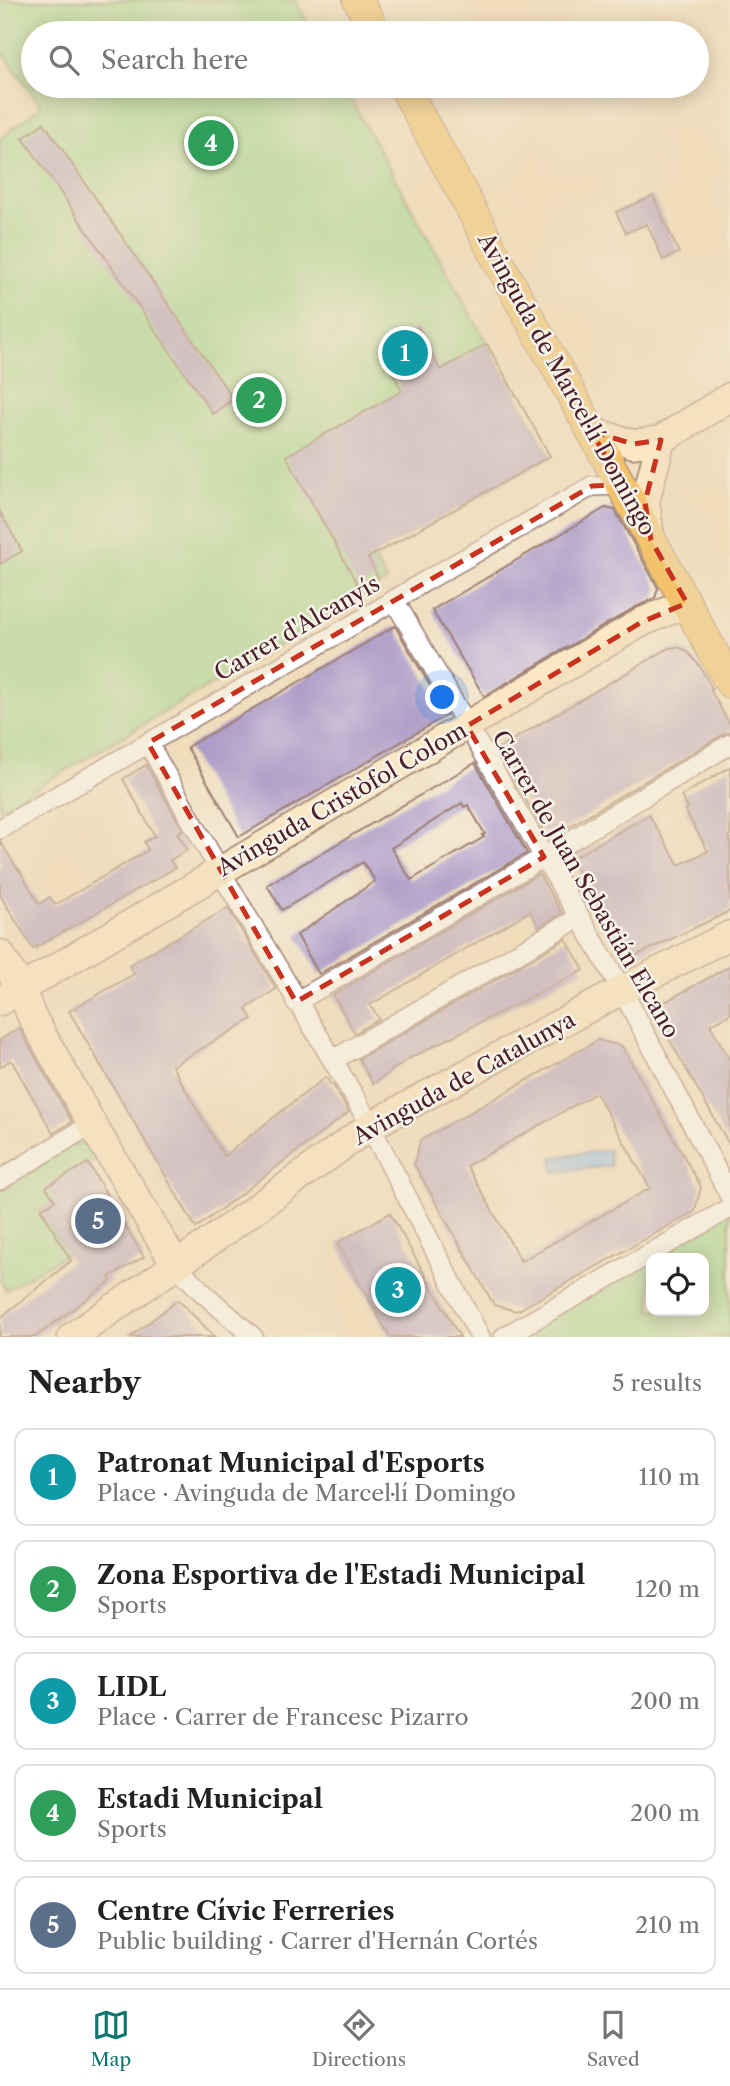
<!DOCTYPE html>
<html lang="en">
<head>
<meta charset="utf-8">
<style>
	:root { --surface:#fff; --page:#f2f2f2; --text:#222; --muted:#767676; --line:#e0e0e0; --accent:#0f766e }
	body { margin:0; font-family:"Libre Caslon Text",serif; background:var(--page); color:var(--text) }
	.controls { position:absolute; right:21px; bottom:21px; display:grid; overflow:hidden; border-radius:14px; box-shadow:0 4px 18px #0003 }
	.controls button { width:63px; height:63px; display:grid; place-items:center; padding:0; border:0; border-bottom:2px solid var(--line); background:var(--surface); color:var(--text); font:35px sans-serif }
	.you { position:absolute; left:443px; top:698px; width:24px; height:24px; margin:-18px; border:5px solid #fff; border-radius:50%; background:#1a73e8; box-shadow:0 0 0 10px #1a73e833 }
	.badge { display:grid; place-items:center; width:46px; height:46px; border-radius:50%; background:var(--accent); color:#fff; font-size:23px; font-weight:700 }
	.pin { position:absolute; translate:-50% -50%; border:4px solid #fff; box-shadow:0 2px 7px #0006 }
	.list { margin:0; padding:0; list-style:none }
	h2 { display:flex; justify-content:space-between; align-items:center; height:91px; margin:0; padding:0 28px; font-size:30px }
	h2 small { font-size:23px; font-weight:400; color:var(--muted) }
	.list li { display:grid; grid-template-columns:46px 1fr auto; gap:21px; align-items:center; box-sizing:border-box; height:98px; margin:0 14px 14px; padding:0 14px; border:2px solid var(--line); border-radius:14px }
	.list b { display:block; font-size:26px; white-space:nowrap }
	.list p { margin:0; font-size:23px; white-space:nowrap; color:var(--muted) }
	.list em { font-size:23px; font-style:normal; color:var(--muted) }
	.icon { flex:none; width:38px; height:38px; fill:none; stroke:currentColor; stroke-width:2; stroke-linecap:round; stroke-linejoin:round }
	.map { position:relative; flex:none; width:730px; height:1337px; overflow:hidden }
	.search { position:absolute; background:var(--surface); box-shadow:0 4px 18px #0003; left:21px; right:21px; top:21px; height:77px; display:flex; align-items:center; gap:18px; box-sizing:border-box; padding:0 24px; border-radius:38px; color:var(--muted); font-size:26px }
	.sheet { height:651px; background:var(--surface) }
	nav { display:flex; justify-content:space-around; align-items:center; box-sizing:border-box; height:98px; border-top:2px solid var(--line); background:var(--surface); font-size:19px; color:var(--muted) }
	nav a { display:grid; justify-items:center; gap:4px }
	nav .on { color:var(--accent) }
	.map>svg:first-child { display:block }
	.green { fill:#9ada90; stroke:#727c5e; stroke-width:2; fill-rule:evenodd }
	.water { fill:#83b7f1; stroke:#666b8e; stroke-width:2 }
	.building { fill:#ae9cc8; fill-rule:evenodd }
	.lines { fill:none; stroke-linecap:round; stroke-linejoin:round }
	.street-casing { stroke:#9c7e74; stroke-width:22 }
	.secondary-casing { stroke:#9c7e74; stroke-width:31 }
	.primary-casing { stroke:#9c7e74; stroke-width:32 }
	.street { stroke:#fff; stroke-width:19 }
	.secondary { stroke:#fae7c3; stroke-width:28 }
	.primary { stroke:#f2c36a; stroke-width:30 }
	.marked { fill:none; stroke:#c8321e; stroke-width:5; stroke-dasharray:14 9; stroke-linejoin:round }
	.labels { text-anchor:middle; stroke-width:5; stroke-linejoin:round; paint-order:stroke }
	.street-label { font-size:23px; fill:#4a1f2b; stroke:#f7f3e8 }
</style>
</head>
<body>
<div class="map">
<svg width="730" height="1337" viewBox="0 0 730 1337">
	<rect width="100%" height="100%" fill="#f7f3e8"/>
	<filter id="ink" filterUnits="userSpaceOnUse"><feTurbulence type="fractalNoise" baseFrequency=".0143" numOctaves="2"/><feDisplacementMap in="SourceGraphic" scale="14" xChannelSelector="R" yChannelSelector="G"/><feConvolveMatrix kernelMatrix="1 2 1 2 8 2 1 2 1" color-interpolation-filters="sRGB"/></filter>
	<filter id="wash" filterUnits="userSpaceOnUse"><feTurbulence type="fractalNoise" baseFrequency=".00686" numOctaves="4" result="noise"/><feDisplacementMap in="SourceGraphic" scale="28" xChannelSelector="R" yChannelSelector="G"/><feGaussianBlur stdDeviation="1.57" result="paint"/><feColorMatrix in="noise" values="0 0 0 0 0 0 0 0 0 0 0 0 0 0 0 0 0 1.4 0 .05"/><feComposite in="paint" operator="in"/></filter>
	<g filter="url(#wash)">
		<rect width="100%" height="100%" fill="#efddbc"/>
		<g class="green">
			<polygon points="0,0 295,0 314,33 33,33 33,86 343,86 550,456 372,555 387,581 0,809 0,139 41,106 0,48"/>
			<polygon points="83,1143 90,1145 102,1157 53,1184 61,1199 39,1211 68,1253 6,1290 0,1280 0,1187 71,1144"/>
			<path d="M 730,1208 L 730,1337 L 504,1337 ZM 651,1258 L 704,1258 L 704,1311 L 651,1311 Z"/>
		</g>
		<polygon class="water" points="609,1150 611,1166 554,1172 552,1157"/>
		<g id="blocks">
			<g class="building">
				<polygon points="44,123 233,399 213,414 23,138"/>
				<polygon points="653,196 679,253 663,260 647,224 626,233 616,212"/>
				<polygon points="418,327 440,370 487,344 550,456 368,558 378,577 359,587 286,456 402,391 381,349 400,339 399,336"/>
				<polygon points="605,508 615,510 658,588 655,598 634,608 484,696 432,610"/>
				<polygon points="0,512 22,551 0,564"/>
				<polygon points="395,626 447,715 239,837 187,747"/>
				<polygon points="677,647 686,650 699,665 712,688 710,689 730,725 730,732 724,734 548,839 497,749 669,648"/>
				<path d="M 475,763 L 527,853 L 319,974 L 297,935 L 375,881 L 363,862 L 282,910 L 267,885 ZM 462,803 L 464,807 L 468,805 L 485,834 L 482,835 L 484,837 L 411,880 L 391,848 Z"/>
				<polygon points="146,765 183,830 177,833 187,850 170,860 175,868 33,949 0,895 0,841 18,870 19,869 39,904 50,897 55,905 148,850 144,842 155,836 123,779"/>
				<polygon points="730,767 730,911 629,959 571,859 649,815 679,865 708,851 685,810 688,808 681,796"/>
				<polygon points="539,874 562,913 539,927 530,911 370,1005 379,1019 355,1033 333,995"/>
				<polygon points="228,908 276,989 246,1009 252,1019 172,1066 224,1156 326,1077 331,1085 333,1085 349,1112 196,1228 69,1011 134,974 129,965"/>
				<polygon points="566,939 584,970 408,1059 373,1084 359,1059"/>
				<polygon points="730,966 730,1014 710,1025 730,1060 730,1146 652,1009"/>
				<polygon points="19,1028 72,1122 53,1133 11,1060 0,1067 0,1040"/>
				<path d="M 598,1040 L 622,1046 L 701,1187 L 695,1211 L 517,1311 L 494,1305 L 414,1164 L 420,1141 ZM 596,1093 L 650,1188 L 521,1261 L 467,1166 Z"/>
				<polygon points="88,1163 144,1257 109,1277 111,1281 35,1337 0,1337 0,1318 71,1261 41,1209 55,1201 46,1187"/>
				<polygon points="390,1213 460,1337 390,1337 337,1243"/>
				<polygon points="178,1300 215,1337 130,1337"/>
			</g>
		</g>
	</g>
	<g filter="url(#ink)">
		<use href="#blocks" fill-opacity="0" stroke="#9c7e74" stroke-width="2"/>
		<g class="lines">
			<defs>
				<g id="street">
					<polyline points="394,600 622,990 730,1196"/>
					<polyline points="148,743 220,871 357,1101 480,1337"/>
					<polyline points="0,829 368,616 422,583 592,486 623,485"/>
					<polyline points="296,1002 544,857 730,744"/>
					<polyline points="333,1060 580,917"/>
					<polyline points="0,1180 92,1124"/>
					<polyline points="176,1265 201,1291 253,1337"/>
					<polyline points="504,1337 730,1208"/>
				</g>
				<g id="secondary">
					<polyline points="591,431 633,444 661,440 730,397"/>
					<polyline points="650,536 645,502 661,440"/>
					<polyline points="0,954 21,989 31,1015 92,1124 176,1265"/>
					<polyline points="0,1001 642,622 687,603"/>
					<polyline points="72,1337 211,1241 370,1126 622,990 730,935"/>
				</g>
				<g id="primary">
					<polyline points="358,0 376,33"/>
					<path d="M 404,86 C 432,141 465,194 492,250 L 730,683"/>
				</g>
			</defs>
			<use href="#street" class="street-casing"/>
			<use href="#secondary" class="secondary-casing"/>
			<use href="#primary" class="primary-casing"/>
			<use href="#street" class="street"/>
			<use href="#secondary" class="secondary"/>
			<use href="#primary" class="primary"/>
		</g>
	</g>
	<path d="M0 0H730V1337H0ZM 591,431 L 633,444 L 661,440 L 645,502 L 651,540 L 687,603 L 642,622 L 467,726 L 544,857 L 296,1002 L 148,743 L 592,486 L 623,485 Z" fill="#efddbc" fill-opacity=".55" fill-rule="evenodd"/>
	<path class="marked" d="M 591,431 L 633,444 L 661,440 L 645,502 L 651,540 L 687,603 L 642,622 L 467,726 L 544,857 L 296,1002 L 148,743 L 592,486 L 623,485 Z"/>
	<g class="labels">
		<g class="street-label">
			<text transform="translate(567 384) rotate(61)" y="8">Avinguda de Marcel·lí Domingo</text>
			<text transform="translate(297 628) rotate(-30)" y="8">Carrer d'Alcanyís</text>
			<text transform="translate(342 799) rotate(-30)" y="8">Avinguda Cristòfol Colom</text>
			<text transform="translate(586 884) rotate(60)" y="8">Carrer de Juan Sebastián Elcano</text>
			<text transform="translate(464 1078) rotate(-29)" y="8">Avinguda de Catalunya</text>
		</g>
	</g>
</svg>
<div class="controls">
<button><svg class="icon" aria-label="locate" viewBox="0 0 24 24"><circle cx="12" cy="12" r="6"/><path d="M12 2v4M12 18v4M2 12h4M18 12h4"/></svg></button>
</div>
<div class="you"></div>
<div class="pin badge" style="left:405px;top:353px;background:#0f9aa8">1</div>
<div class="pin badge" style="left:259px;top:400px;background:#2e9e5b">2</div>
<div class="pin badge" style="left:398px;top:1290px;background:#0f9aa8">3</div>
<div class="pin badge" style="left:211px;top:143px;background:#2e9e5b">4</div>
<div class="pin badge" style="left:98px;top:1221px;background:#5c6f8a">5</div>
<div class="search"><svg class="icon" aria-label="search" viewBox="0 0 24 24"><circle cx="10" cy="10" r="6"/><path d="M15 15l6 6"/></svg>Search here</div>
</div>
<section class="sheet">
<h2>Nearby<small>5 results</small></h2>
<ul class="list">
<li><span class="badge" style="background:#0f9aa8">1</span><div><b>Patronat Municipal d'Esports</b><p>Place · Avinguda de Marcel·lí Domingo</p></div><em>110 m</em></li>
<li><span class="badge" style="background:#2e9e5b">2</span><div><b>Zona Esportiva de l'Estadi Municipal</b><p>Sports</p></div><em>120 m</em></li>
<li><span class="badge" style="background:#0f9aa8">3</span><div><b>LIDL</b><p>Place · Carrer de Francesc Pizarro</p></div><em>200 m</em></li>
<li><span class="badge" style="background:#2e9e5b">4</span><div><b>Estadi Municipal</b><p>Sports</p></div><em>200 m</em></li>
<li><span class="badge" style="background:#5c6f8a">5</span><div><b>Centre Cívic Ferreries</b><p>Public building · Carrer d'Hernán Cortés</p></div><em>210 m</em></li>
</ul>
</section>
<nav>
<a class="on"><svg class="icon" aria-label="map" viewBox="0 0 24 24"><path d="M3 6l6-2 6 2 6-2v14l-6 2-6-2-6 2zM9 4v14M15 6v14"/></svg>Map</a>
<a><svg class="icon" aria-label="directions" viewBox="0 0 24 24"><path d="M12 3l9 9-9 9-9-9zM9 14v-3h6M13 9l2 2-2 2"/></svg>Directions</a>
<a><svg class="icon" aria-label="saved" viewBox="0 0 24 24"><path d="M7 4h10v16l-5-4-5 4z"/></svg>Saved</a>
</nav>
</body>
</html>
